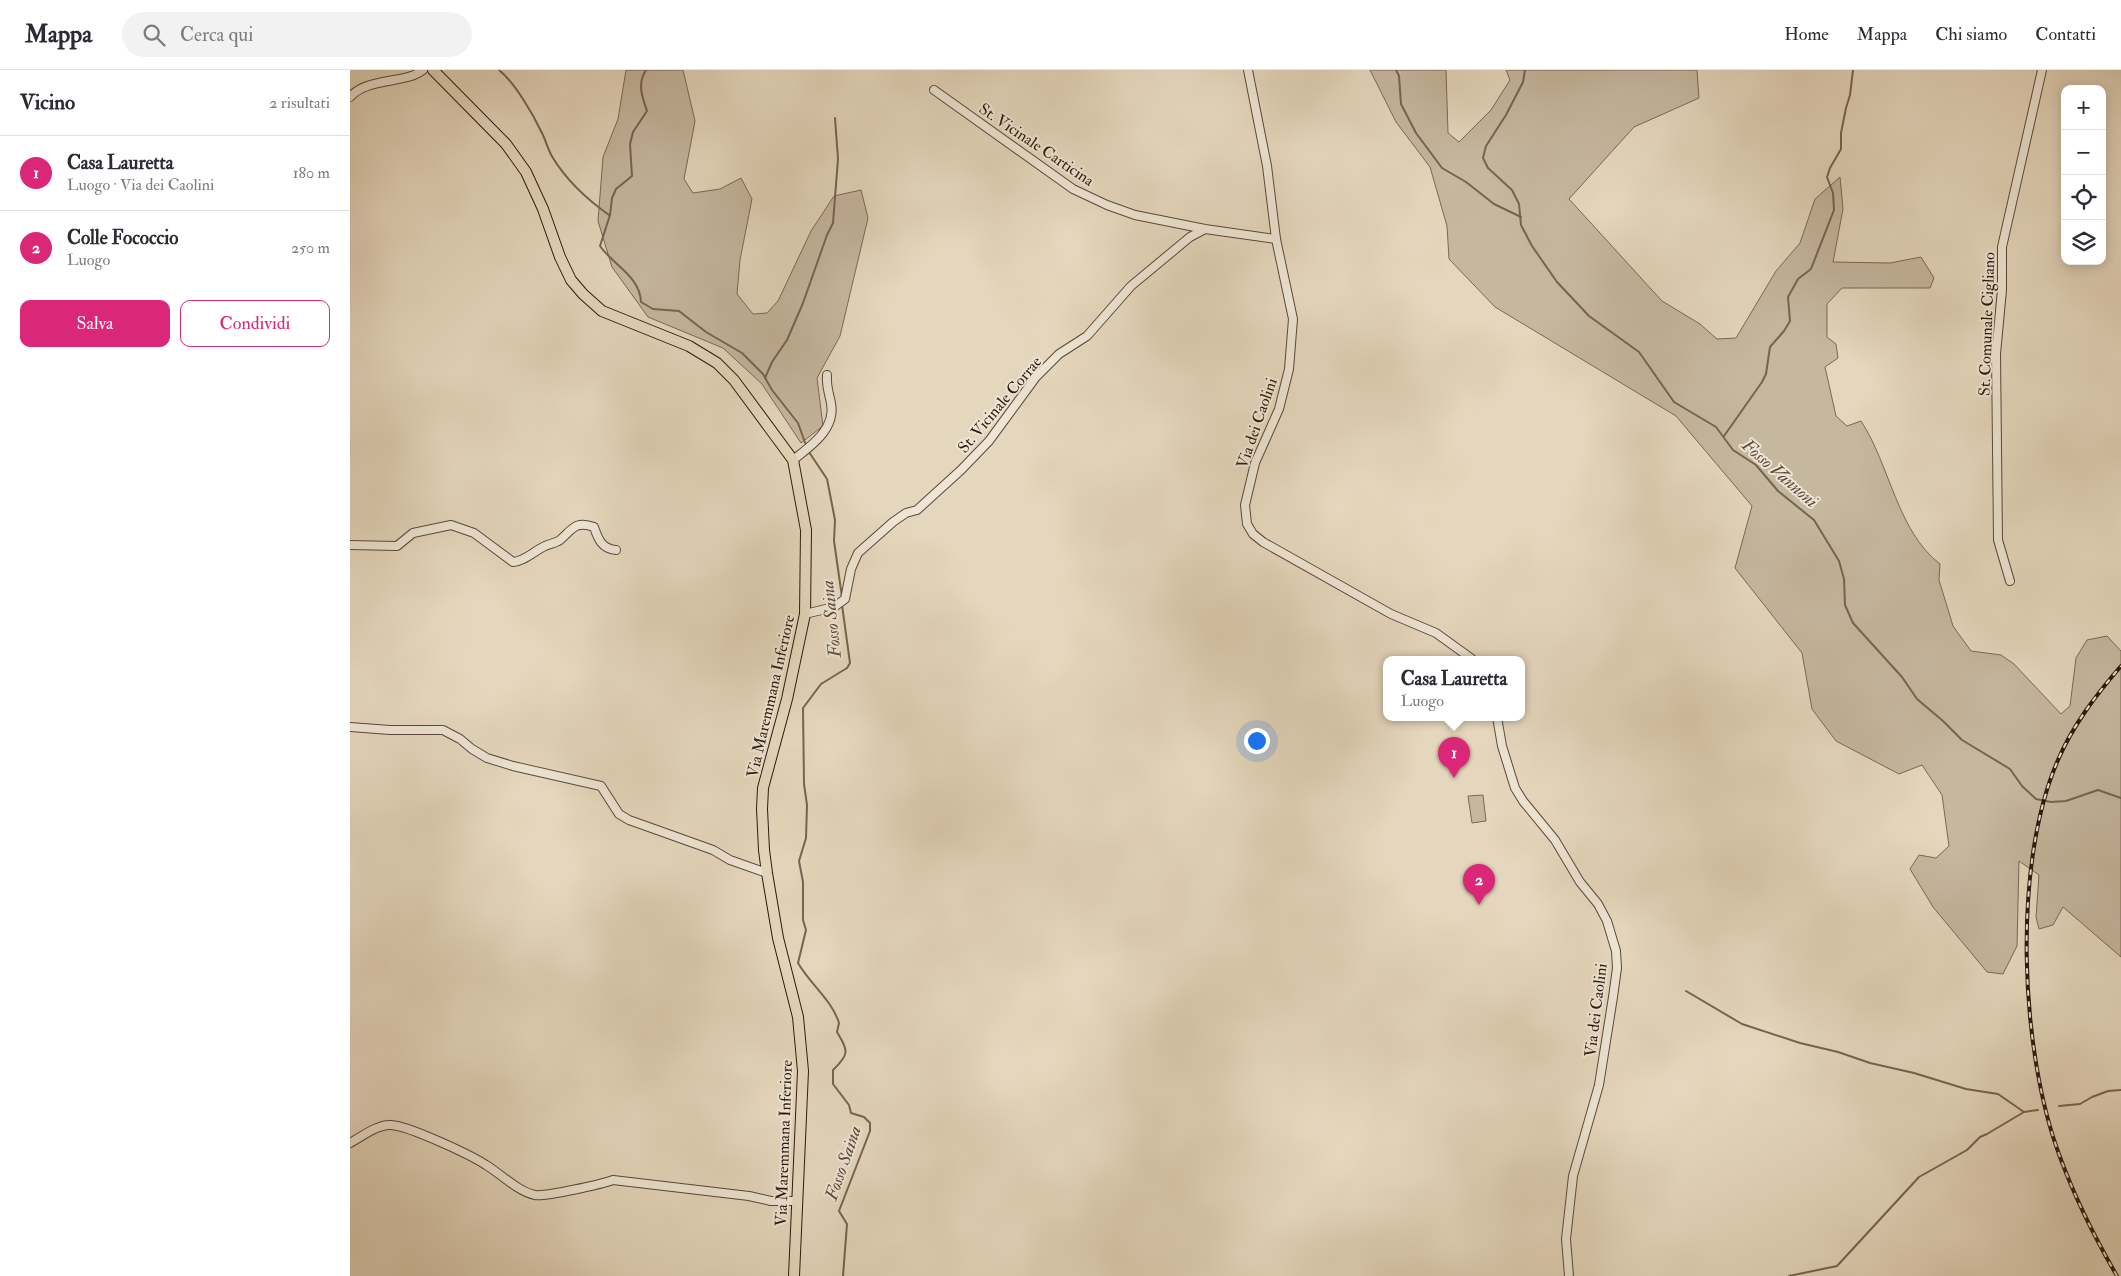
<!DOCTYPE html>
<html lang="it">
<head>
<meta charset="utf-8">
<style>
	:root { --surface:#fff; --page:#f2f2f3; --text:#2b2b33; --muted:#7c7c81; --line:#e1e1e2; --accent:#db2777 }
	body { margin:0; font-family:"IM FELL Double Pica",serif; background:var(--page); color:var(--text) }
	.controls { position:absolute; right:15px; top:15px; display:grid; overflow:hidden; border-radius:10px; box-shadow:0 2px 12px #0003 }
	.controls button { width:45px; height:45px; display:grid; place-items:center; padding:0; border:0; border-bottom:1px solid var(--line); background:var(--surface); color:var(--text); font:25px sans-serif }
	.you { position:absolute; left:906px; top:670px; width:18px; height:18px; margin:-12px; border:4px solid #fff; border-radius:50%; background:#1a73e8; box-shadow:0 0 0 8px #1a73e833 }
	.badge { display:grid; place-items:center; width:32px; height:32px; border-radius:50%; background:var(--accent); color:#fff; font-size:16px; font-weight:700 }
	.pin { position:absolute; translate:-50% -41px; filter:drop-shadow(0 1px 2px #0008) }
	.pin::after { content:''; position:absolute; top:26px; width:18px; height:15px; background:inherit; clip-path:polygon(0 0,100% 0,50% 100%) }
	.popup { position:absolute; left:1033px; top:586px; width:142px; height:65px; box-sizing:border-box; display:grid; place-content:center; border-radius:10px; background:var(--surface); filter:drop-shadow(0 1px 4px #0005); font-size:16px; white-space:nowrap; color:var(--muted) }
	.popup b { font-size:19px; color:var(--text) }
	.popup::after { content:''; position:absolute; left:50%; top:100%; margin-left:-10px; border:10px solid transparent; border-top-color:var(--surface) }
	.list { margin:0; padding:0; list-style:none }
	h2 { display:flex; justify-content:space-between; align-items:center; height:65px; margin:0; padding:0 20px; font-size:21px }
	h2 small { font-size:16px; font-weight:400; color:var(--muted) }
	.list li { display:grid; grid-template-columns:32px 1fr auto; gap:15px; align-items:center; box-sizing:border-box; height:75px; padding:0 20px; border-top:1px solid var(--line) }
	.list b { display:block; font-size:19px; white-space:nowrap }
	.list p { margin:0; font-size:16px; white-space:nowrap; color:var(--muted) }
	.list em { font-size:16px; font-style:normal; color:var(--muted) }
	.actions { display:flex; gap:10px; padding:15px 20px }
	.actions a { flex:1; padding:11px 0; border:1px solid var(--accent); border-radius:10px; text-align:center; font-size:18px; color:var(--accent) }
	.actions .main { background:var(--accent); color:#fff }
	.icon { flex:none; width:28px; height:28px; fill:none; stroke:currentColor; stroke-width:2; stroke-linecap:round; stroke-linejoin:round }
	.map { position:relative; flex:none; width:1771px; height:1206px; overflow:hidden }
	header { display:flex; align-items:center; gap:30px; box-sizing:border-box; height:70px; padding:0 25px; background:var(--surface); border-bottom:1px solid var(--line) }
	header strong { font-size:24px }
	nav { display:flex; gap:28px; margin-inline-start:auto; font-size:18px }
	.search { width:350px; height:45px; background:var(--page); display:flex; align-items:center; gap:12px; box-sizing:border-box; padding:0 18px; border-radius:28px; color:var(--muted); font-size:19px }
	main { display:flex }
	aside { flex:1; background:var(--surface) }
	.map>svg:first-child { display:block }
	.green { fill:#c6b79f; stroke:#7a6856 }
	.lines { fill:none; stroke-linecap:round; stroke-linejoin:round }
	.stream { stroke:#766453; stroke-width:2 }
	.minor-casing { stroke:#5b4839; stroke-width:10 }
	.major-casing { stroke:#2d190d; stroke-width:12 }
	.minor { stroke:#eee5d4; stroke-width:8 }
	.major { stroke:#e5d7bd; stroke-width:10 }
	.rail-casing { stroke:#2d190d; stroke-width:4 }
	.rail { stroke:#eee5d4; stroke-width:2; stroke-dasharray:5.5; stroke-linecap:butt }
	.labels { text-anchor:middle; stroke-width:4; stroke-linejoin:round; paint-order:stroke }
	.street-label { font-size:16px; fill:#2d190d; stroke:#eee5d4 }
	.water-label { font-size:18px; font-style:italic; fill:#5d4b3b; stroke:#eee5d4 }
</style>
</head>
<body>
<header>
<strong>Mappa</strong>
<div class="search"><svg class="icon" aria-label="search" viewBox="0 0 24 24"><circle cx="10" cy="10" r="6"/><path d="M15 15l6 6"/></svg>Cerca qui</div>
<nav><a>Home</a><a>Mappa</a><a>Chi siamo</a><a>Contatti</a></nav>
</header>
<main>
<aside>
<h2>Vicino<small>2 risultati</small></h2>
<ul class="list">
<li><span class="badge">1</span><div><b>Casa Lauretta</b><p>Luogo · Via dei Caolini</p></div><em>180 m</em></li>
<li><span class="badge">2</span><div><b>Colle Fococcio</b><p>Luogo</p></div><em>250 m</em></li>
</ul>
<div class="actions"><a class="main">Salva</a><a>Condividi</a></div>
</aside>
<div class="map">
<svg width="1771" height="1206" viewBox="0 0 1771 1206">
	<rect width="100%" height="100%" fill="#e5d7bd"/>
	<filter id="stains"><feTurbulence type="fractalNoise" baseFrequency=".004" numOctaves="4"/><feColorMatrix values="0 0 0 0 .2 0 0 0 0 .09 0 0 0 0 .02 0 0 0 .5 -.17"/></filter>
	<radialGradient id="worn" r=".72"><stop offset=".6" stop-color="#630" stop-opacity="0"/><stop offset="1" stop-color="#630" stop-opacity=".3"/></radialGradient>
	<g class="green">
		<polygon points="276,0 333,0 345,51 334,109 343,123 370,119 391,108 402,129 390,190 387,224 403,244 417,243 428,231 461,161 484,126 511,120 518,148 490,266 467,308 473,356 451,373 412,314 373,278 298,247 262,197 248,151 253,87 268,49"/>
		<path d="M 1020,0 L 1096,0 L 1098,63 L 1109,72 L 1141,40 L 1160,10 L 1156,0 L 1347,0 L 1349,28 L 1284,57 L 1219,129 L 1312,231 L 1350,254 L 1367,269 L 1386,268 L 1426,201 L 1450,173 L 1465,129 L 1490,107 L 1493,139 L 1483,192 L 1540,193 L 1571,187 L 1584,208 L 1580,218 L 1492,218 L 1477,234 L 1477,267 L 1486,274 L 1488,288 L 1475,297 L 1486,346 L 1497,356 L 1511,351 C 1540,395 1547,461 1590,494 L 1589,510 L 1603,556 L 1621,581 L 1651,585 L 1664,594 L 1711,644 L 1720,636 L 1726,588 L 1737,570 L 1757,566 L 1771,581 L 1771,887 L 1713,837 L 1703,855 L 1689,859 L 1686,847 L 1689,805 L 1669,791 L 1667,876 L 1653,904 L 1637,902 L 1583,837 L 1560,799 L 1569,785 L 1586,788 L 1599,776 L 1592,725 L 1572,695 L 1549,704 L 1486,671 L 1462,639 L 1452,583 L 1385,498 L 1402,436 L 1326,346 L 1145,237 L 1099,189 L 1097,156 L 1080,97 L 1046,52 Z"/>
		<polygon points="1133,725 1136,751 1122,753 1118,726"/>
	</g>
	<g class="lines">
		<g class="stream">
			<path d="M 149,0 C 165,13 183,44 192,63 C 196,71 198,80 203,88 C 217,111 238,130 259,145"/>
			<path d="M 296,0 C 287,14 292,26 297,41 L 283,62 L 280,74 L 282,106 L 266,119 L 262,128 L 260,145 L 250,176 C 263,195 290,206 291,232 L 303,239 L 329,241 L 356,262 L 392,283 L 413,304 L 422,320 L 448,353 L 457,378"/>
			<polyline points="1046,0 1049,6 1051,34 1066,63 1092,98 1116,112 1144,134 1171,147"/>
			<polyline points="1175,0 1173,12 1156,45 1136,76 1133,88 1138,98 1162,120 1169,134 1171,155 1182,176 1207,212 1239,246 1289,282 1324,332 1366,357 1383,380 1406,395 1428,421 1464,450 1489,491 1494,509 1495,535 1503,553 1552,607 1567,629 1593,651 1612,670 1660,699 1672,716 1686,729 1701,732 1716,731 1748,720 1771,728"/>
			<polyline points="415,308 422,292 437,270 453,233 477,165 483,153 488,89 485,48"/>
			<polyline points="1374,366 1412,312 1416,304 1420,277 1434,261 1440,251 1438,227 1448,209 1461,199 1484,140 1483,123 1477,107 1480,98 1491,79 1491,63 1496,38 1500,25 1503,0"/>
			<polyline points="459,382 477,409 485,450 484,471 492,527"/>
			<path d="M 492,535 L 500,593 L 497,598 L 471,614 L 453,638 L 454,714 L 457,735 L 456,768 L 449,791 L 453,812 L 453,850 L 456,860 L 448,893 C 460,914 482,930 489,953 L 487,962 C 498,981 500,984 483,1000 L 483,1014 L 499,1035 L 501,1043 L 514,1047 L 520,1053 L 520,1061 L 489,1141 L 497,1154 L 493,1206"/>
			<polyline points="1336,921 1392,954 1450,973 1488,982 1520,993 1564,1003 1616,1019 1648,1024 1674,1042"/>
			<polyline points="1709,1036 1730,1034 1742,1027 1758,1021 1771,1020"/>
			<polyline points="1439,1206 1487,1196 1569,1107 1617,1080 1630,1067 1637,1064 1674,1042 1688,1040"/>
		</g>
		<defs>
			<g id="minor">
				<polyline points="898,0 917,96 926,169 943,249 939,299 929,339 905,393 895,435 897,454 903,464 913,472 1041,544 1086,563 1122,589"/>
				<polyline points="584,20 723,119 757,135 785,145 855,159 926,169"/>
				<path d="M 0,27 C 18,7 56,14 73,0"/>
				<path d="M 443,390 C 461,376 486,359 481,333 C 479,323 476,316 477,305"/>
				<path d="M 0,475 L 47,476 L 63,463 L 101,455 L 124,463 L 163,492 C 175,491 184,481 195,476 C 199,474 206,473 210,470 C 222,460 225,450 244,457 C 248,469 252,479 266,480"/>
				<polyline points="1660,511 1648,470 1646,284 1652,220 1652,177 1692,0"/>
				<polyline points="455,544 484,537 495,529 501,499 508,483 543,452 556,443 567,440 611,400 639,371 686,307 709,284 737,266 781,216 840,167 855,159"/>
				<polyline points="1147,647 1152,676 1165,718 1173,731 1205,770 1230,812 1248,834 1257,851 1266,881 1267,898 1263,927 1249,1015 1223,1106 1216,1169 1219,1206"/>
				<polyline points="0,657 40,660 93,660 110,669 122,679 137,688 163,696 251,716 269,744 279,750 363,780 380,790 417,803"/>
				<path d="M 0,1073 C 11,1067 28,1054 41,1055 C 59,1056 121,1085 136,1095 C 151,1104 167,1121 185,1125 C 195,1127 252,1114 263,1110 L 399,1126 L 421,1131 L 447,1131"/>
			</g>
			<polyline id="major" points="83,0 156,74 176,102 193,139 210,187 221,210 233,224 252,241 339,276 367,293 384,310 443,390 456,460 455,544 437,629 413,718 412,739 414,780 417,803 428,868 448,947 453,1001 444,1206"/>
		</defs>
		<use href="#minor" class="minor-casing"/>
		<use href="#major" class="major-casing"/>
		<use href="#minor" class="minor"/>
		<use href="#major" class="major"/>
		<defs>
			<path id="rail" d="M 1767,1206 C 1745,1168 1725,1128 1710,1087 C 1670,981 1662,795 1708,690 C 1723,655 1746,625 1771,596"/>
		</defs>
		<use href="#rail" class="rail-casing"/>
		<use href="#rail" class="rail"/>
	</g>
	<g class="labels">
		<g class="street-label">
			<text transform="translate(687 74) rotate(34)" y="6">St. Vicinale Carticina</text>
			<text transform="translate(1636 254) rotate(-88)" y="6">St. Comunale Cigliano</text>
			<text transform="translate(649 334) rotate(-50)" y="6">St. Vicinale Corrae</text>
			<text transform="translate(906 353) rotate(-71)" y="6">Via dei Caolini</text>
			<text transform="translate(420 626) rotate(-77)" y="6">Via Maremmana Inferiore</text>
			<text transform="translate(1245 940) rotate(-83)" y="6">Via dei Caolini</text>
			<text transform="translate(433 1073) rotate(-88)" y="6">Via Maremmana Inferiore</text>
		</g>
		<g class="water-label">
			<text transform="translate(1430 403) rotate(41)" y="6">Fosso Vannoni</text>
			<text transform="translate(481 549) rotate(-96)" y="6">Fosso Saina</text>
			<text transform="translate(493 1093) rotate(-71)" y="6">Fosso Saina</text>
		</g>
	</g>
	<rect width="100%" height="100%" filter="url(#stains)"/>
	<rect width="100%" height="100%" fill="url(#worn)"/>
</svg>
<div class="controls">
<button>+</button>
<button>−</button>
<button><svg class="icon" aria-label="locate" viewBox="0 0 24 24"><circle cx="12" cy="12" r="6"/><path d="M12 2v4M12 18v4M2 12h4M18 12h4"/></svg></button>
<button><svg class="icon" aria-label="layers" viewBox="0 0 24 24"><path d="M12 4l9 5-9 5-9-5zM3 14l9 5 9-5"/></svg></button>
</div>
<div class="you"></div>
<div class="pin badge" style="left:1104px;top:708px">1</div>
<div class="popup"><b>Casa Lauretta</b>Luogo</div>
<div class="pin badge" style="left:1129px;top:835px">2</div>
</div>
</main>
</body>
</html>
